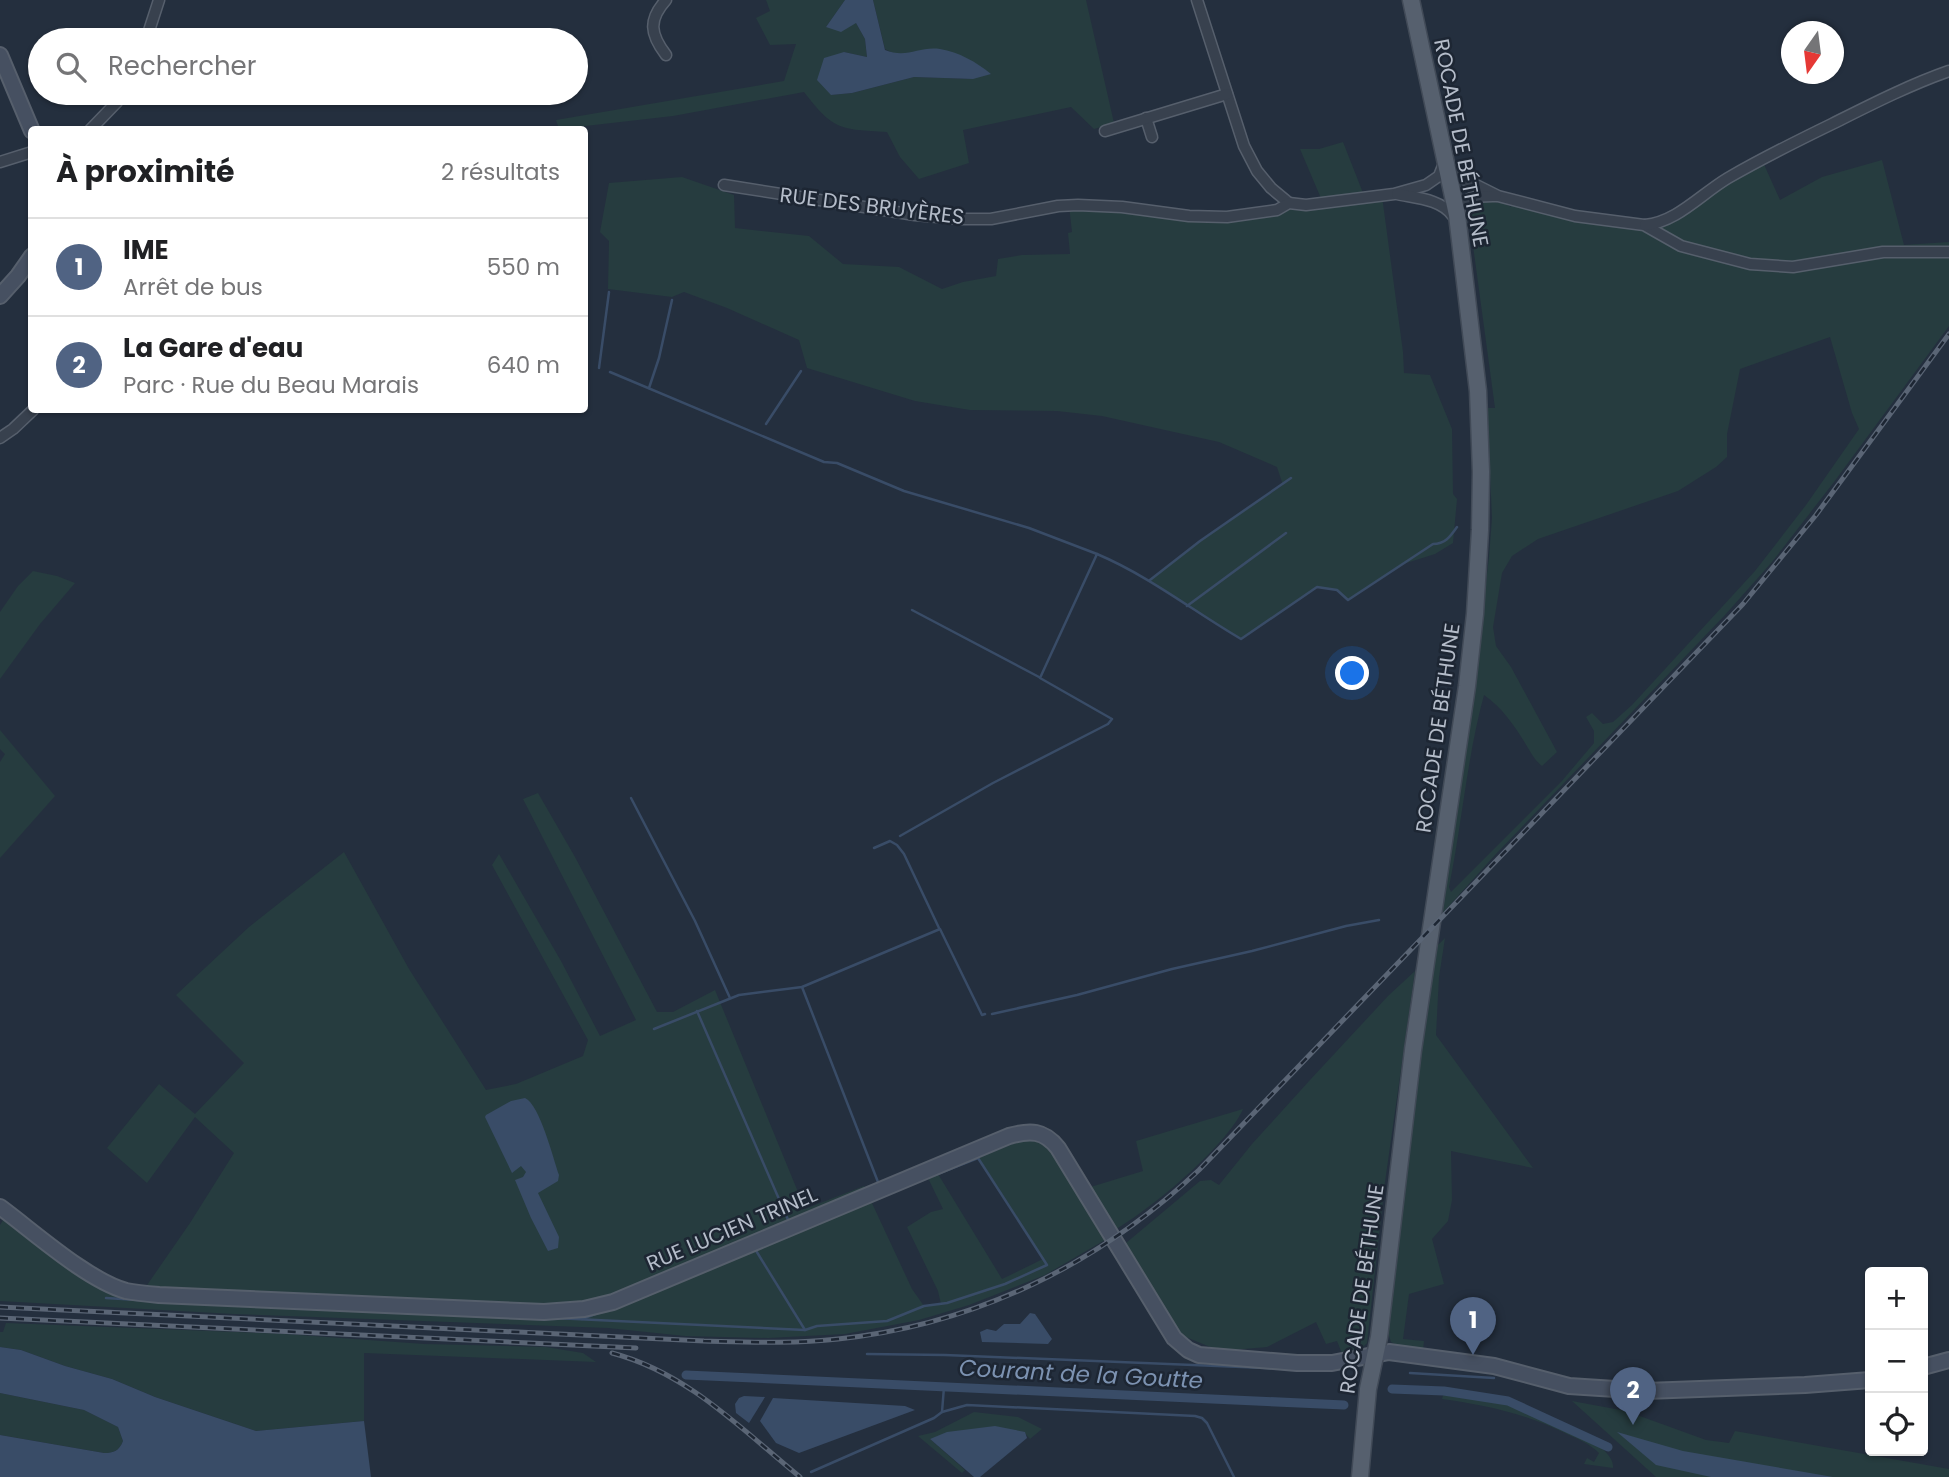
<!DOCTYPE html>
<html lang="fr">
<head>
<meta charset="utf-8">
<style>
	:root { --surface:#fff; --page:#f6f6f6; --text:#202124; --muted:#757577; --line:#e0e0e0; --accent:#506383 }
	body { margin:0; font-family:Poppins,sans-serif; background:var(--page); color:var(--text) }
	.controls { position:absolute; right:21px; bottom:21px; display:grid; overflow:hidden; border-radius:7px; box-shadow:0 2px 5px #0004 }
	.controls button { width:63px; height:63px; display:grid; place-items:center; padding:0; border:0; border-bottom:2px solid var(--line); background:var(--surface); color:var(--text); font:35px sans-serif }
	.compass { position:absolute; left:1781px; top:21px; width:63px; height:63px; border-radius:50%; background:var(--surface); box-shadow:0 2px 5px #0004; rotate:194deg }
	.you { position:absolute; left:1353px; top:674px; width:24px; height:24px; margin:-18px; border:5px solid #fff; border-radius:50%; background:#1a73e8; box-shadow:0 0 0 10px #1a73e833 }
	.badge { display:grid; place-items:center; width:46px; height:46px; border-radius:50%; background:var(--accent); color:#fff; font-size:23px; font-weight:700 }
	.pin { position:absolute; translate:-50% -58px; filter:drop-shadow(0 2px 4px #0008) }
	.pin::after { content:''; position:absolute; top:37px; width:24px; height:21px; background:inherit; clip-path:polygon(0 0,100% 0,50% 100%) }
	.list { margin:0; padding:0; list-style:none }
	h2 { display:flex; justify-content:space-between; align-items:center; height:91px; margin:0; padding:0 28px; font-size:30px }
	h2 small { font-size:23px; font-weight:400; color:var(--muted) }
	.list li { display:grid; grid-template-columns:46px 1fr auto; gap:21px; align-items:center; box-sizing:border-box; height:98px; padding:0 28px; border-top:2px solid var(--line) }
	.list b { display:block; font-size:26px; white-space:nowrap }
	.list p { margin:0; font-size:23px; white-space:nowrap; color:var(--muted) }
	.list em { font-size:23px; font-style:normal; color:var(--muted) }
	.icon { flex:none; width:38px; height:38px; fill:none; stroke:currentColor; stroke-width:2; stroke-linecap:round; stroke-linejoin:round }
	.map { position:relative; flex:none; width:1949px; height:1477px; overflow:hidden }
	.search { position:absolute; background:var(--surface); box-shadow:0 2px 5px #0004; left:28px; top:28px; width:560px; height:77px; display:flex; align-items:center; gap:18px; box-sizing:border-box; padding:0 24px; border-radius:38px; color:var(--muted); font-size:26px }
	.panel { position:absolute; background:var(--surface); box-shadow:0 2px 5px #0004; left:28px; top:126px; width:560px; height:287px; border-radius:7px }
	.map>svg:first-child { display:block }
	.green { fill:#263c3f; fill-rule:evenodd }
	.water { fill:#394c67 }
	.lines { fill:none; stroke-linecap:round; stroke-linejoin:round }
	.stream { stroke:#394c67; stroke-width:2.5 }
	.canal { stroke:#394c67; stroke-width:9 }
	.street-casing { stroke:#565f6c; stroke-width:13 }
	.secondary-casing { stroke:#565f6c; stroke-width:18 }
	.primary-casing { stroke:#414a57; stroke-width:19 }
	.street { stroke:#38414e; stroke-width:10 }
	.secondary { stroke:#465061; stroke-width:14 }
	.primary { stroke:#56606e; stroke-width:16 }
	.rail-casing { stroke:#5a6575; stroke-width:5 }
	.rail { stroke:#1d2633; stroke-width:2.5; stroke-dasharray:8; stroke-linecap:butt }
	.labels { text-anchor:middle; stroke-width:5; stroke-linejoin:round; paint-order:stroke }
	.street-label { font-size:21px; fill:#b4bcc9; stroke:#1d2633 }
	.water-label { font-size:23px; font-style:italic; fill:#7c92b1; stroke:#1d2633 }
</style>
</head>
<body>
<div class="map">
<svg width="1949" height="1477" viewBox="0 0 1949 1477">
	<rect width="100%" height="100%" fill="#242f3e"/>
	<g class="green">
		<path d="M 766,0 L 845,0 L 826,27 L 856,23 L 865,39 L 867,57 L 844,52 L 831,95 L 852,93 L 914,77 L 973,79 L 939,49 L 897,55 L 885,49 L 873,0 L 1086,0 L 1114,123 L 1094,129 L 1071,107 L 963,130 L 969,163 L 919,179 L 900,157 L 887,132 C 840,129 834,131 804,92 L 673,116 L 559,129 L 556,120 L 784,81 L 796,44 L 770,45 L 756,18 L 770,11 Z"/>
		<polygon points="1343,142 1365,198 1382,196 1403,352 1404,373 1430,375 1452,429 1453,494 1457,499 1453,543 1435,554 1400,565 1348,600 1337,590 1317,587 1241,639 1205,618 1150,580 1200,541 1283,485 1277,467 1219,442 1102,416 1057,411 970,410 915,401 807,368 799,340 727,308 684,292 672,297 608,289 609,241 600,232 609,183 682,177 734,195 735,228 809,236 843,264 899,267 942,289 963,282 996,276 998,259 1022,255 1070,254 1068,233 1072,232 1069,205 1189,216 1323,203 1300,149 1319,149"/>
		<path d="M 1762,160 L 1780,200 L 1822,177 L 1882,160 L 1904,245 L 1949,242 L 1949,326 L 1834,482 L 1772,562 L 1725,615 L 1495,855 L 1440,916 L 1468,738 L 1489,557 L 1492,518 L 1487,408 L 1495,408 L 1472,238 L 1472,215 L 1485,201 L 1504,203 L 1511,207 L 1514,201 L 1557,212 L 1660,222 ZM 1830,337 L 1852,413 L 1859,429 L 1806,505 L 1755,571 L 1632,705 L 1613,722 L 1603,724 L 1592,713 L 1586,717 L 1594,731 L 1594,743 L 1561,782 L 1451,892 L 1449,887 C 1462,824 1467,757 1484,695 C 1502,707 1517,729 1528,748 C 1533,756 1534,759 1542,766 L 1557,752 L 1511,667 L 1496,646 L 1493,627 L 1502,573 L 1512,556 L 1538,539 L 1678,491 L 1716,467 L 1727,457 L 1727,434 L 1740,369 Z"/>
		<polygon points="33,571 57,576 75,583 40,624 0,679 0,612 18,586"/>
		<polygon points="0,730 55,796 0,858 0,762 5,754 0,749"/>
		<polygon points="538,793 575,857 657,1012 673,1012 715,990 805,1209 864,1186 912,1289 924,1306 941,1304 938,1291 907,1227 931,1212 943,1209 928,1178 938,1174 1002,1279 1043,1259 978,1158 1028,1138 1037,1140 1048,1147 1105,1240 1045,1275 969,1305 919,1320 845,1334 768,1338 685,1336 608,1328 234,1314 0,1301 0,1225 10,1209 75,1257 116,1280 145,1288 190,1223 234,1153 195,1117 147,1183 107,1148 159,1084 195,1114 244,1063 176,995 249,927 344,852 409,969 486,1090 516,1084 583,1056 588,1040 492,865 499,854 561,961 600,1036 636,1020 523,799"/>
		<polygon points="1445,938 1439,977 1436,1035 1533,1168 1451,1151 1452,1200 1448,1221 1432,1239 1444,1284 1409,1294 1403,1339 1424,1341 1423,1350 1403,1348 1391,1342 1387,1330 1399,1212 1436,947"/>
		<polygon points="1415,971 1385,1182 1367,1343 1361,1349 1343,1356 1337,1341 1326,1344 1316,1322 1267,1347 1220,1351 1181,1335 1126,1243 1200,1181 1211,1180 1219,1185 1252,1144 1310,1080 1388,996"/>
		<path d="M 1243,1109 C 1227,1146 1146,1214 1109,1233 L 1084,1189 L 1143,1171 L 1136,1141 Z"/>
		<polygon points="6,1323 285,1334 424,1344 546,1347 583,1353 596,1362 364,1353 364,1421 256,1431 155,1397 112,1379 65,1366 21,1350 0,1347 0,1332 3,1332"/>
		<path d="M 0,1393 L 84,1410 L 118,1427 L 123,1441 C 119,1451 114,1453 104,1453 L 0,1435 Z"/>
		<path d="M 1443,1395 C 1460,1397 1479,1398 1496,1402 C 1520,1408 1617,1440 1613,1468 L 1584,1464 L 1587,1458 L 1594,1462 L 1599,1453 C 1590,1444 1578,1439 1567,1434 C 1527,1414 1486,1405 1442,1399 Z"/>
		<polygon points="1572,1401 1626,1411 1706,1440 1729,1443 1735,1431 1949,1469 1949,1477 1656,1477"/>
		<polygon points="974,1412 1018,1417 1042,1429 1030,1439 1024,1432 930,1439 965,1470 962,1473 918,1436 935,1432"/>
	</g>
	<g class="water">
		<path d="M 845,0 L 873,0 L 885,50 C 907,59 919,46 940,49 C 959,52 976,62 991,74 L 973,79 L 914,77 L 852,93 L 831,95 L 817,80 L 824,58 L 844,52 L 867,57 L 865,39 L 856,23 L 841,32 L 826,27 Z"/>
		<path d="M 525,1098 C 540,1105 553,1158 559,1175 L 558,1181 L 538,1193 L 559,1237 L 558,1248 L 548,1251 L 531,1218 L 515,1180 L 523,1177 L 526,1172 L 521,1166 L 512,1173 L 485,1117 L 486,1115 L 511,1101 Z"/>
		<polygon points="1030,1313 1035,1314 1052,1339 1048,1344 982,1342 980,1332 987,1329 996,1331 1004,1324 1020,1324"/>
		<path d="M 0,1347 L 21,1350 L 65,1366 L 112,1379 L 155,1397 L 256,1431 L 364,1421 L 371,1477 L 0,1477 L 0,1435 L 104,1453 C 114,1453 119,1451 123,1441 L 118,1427 L 84,1410 L 0,1393 Z"/>
		<polygon points="744,1396 765,1397 749,1423 736,1413 735,1404 739,1398"/>
		<polygon points="773,1398 905,1406 915,1410 799,1453 776,1443 760,1421"/>
		<polygon points="995,1426 1025,1432 1027,1438 980,1477 974,1477 930,1439 947,1432"/>
		<polygon points="1617,1432 1683,1451 1833,1477 1711,1477 1656,1465"/>
	</g>
	<g class="lines">
		<g class="stream">
			<polyline points="599,368 609,292"/>
			<polyline points="610,372 824,462 837,463 904,491 1029,528 1097,554"/>
			<polyline points="649,388 659,358 672,300"/>
			<polyline points="766,424 801,371"/>
			<polyline points="1150,580 1200,541 1291,478"/>
			<polyline points="1187,606 1286,533"/>
			<polyline points="912,610 1039,677"/>
			<polyline points="631,798 695,921 730,998"/>
			<path d="M 900,836 L 993,783 L 1108,724 L 1112,719 L 1040,678 L 1097,554 C 1149,576 1193,611 1241,639 L 1317,587 L 1337,590 L 1348,600 L 1433,544 C 1445,544 1450,537 1457,527"/>
			<polyline points="874,848 890,841 897,845 904,854 939,928"/>
			<polyline points="802,987 878,1182"/>
			<polyline points="697,1011 789,1222"/>
			<polyline points="992,1014 1077,995 1172,969 1252,951 1346,926 1379,920"/>
			<polyline points="654,1029 739,995 802,987 940,929 982,1015 985,1014"/>
			<polyline points="755,1249 805,1330"/>
			<polyline points="106,1298 138,1300"/>
			<polyline points="554,1318 805,1330 817,1326 887,1321 924,1306 947,1303 1005,1284 1047,1265 978,1158 935,1175"/>
			<polyline points="582,1319 598,1313"/>
			<polyline points="867,1354 945,1355 1291,1369"/>
			<polyline points="1410,1373 1494,1378"/>
			<polyline points="942,1412 967,1405 1195,1416 1202,1418 1207,1423 1234,1477"/>
			<polyline points="811,1472 934,1418 942,1412 944,1387"/>
		</g>
		<g class="canal">
			<polyline points="686,1375 1344,1405"/>
			<polyline points="1392,1389 1444,1391 1508,1401 1608,1447"/>
		</g>
		<defs>
			<g id="street">
				<polyline points="1197,0 1244,146 1257,171 1271,188 1289,203"/>
				<polyline points="146,40 159,0"/>
				<path d="M 666,55 C 650,34 648,20 666,0"/>
				<polyline points="1146,118 1152,137"/>
				<polyline points="90,130 117,102 123,93"/>
				<polyline points="1105,131 1227,94"/>
				<polyline points="0,162 32,152"/>
				<polyline points="1449,167 1462,178 1498,196 1575,216 1644,225 1681,246 1750,264 1793,267 1883,252 1949,252"/>
				<polyline points="724,185 915,215 960,219 991,219 1058,206 1078,205 1122,207 1189,216 1227,217 1277,210 1289,203 1306,205 1394,194 1426,185 1439,176 1443,166"/>
				<path d="M 1397,194 C 1416,198 1441,199 1453,216"/>
				<path d="M 1457,214 C 1462,195 1479,196 1496,196"/>
				<path d="M 1645,225 C 1677,222 1701,194 1728,178 C 1761,159 1797,141 1832,124 C 1870,105 1909,85 1949,71"/>
				<polyline points="0,438 13,429 33,410"/>
			</g>
			<g id="secondary">
				<polyline points="0,55 32,131"/>
				<polyline points="0,296 18,276 32,256"/>
				<path d="M 0,1207 C 34,1232 87,1280 126,1291 C 137,1293 148,1294 159,1295 L 544,1312 L 584,1309 L 613,1302 L 1009,1136 C 1030,1130 1044,1130 1058,1148 L 1174,1338 L 1188,1350 L 1199,1355 L 1297,1363 L 1332,1363 L 1389,1352 L 1494,1366 L 1569,1386 L 1646,1391 L 1805,1385 L 1870,1380"/>
				<polyline points="1923,1367 1949,1360"/>
			</g>
			<polyline id="primary" points="1360,1477 1368,1389 1379,1337 1413,1050 1467,686 1475,614 1480,530 1481,472 1478,391 1457,215 1411,0"/>
		</defs>
		<use href="#street" class="street-casing"/>
		<use href="#secondary" class="secondary-casing"/>
		<use href="#primary" class="primary-casing"/>
		<use href="#street" class="street"/>
		<use href="#secondary" class="secondary"/>
		<use href="#primary" class="primary"/>
		<defs>
			<g id="rail">
				<path d="M 0,1307 L 704,1341 C 748,1342 793,1344 838,1339 C 975,1325 1099,1264 1199,1170 L 1743,604 L 1816,515 L 1949,334"/>
				<polyline points="0,1318 636,1348"/>
				<path d="M 612,1353 C 688,1373 741,1429 800,1477"/>
			</g>
		</defs>
		<use href="#rail" class="rail-casing"/>
		<use href="#rail" class="rail"/>
	</g>
	<g class="labels">
		<g class="street-label">
			<text transform="translate(1461 143) rotate(79)" y="7">ROCADE DE BÉTHUNE</text>
			<text transform="translate(872 206) rotate(7)" y="7">RUE DES BRUYÈRES</text>
			<text transform="translate(1438 728) rotate(-82)" y="7">ROCADE DE BÉTHUNE</text>
			<text transform="translate(732 1229) rotate(-23)" y="7">RUE LUCIEN TRINEL</text>
			<text transform="translate(1362 1289) rotate(-82)" y="7">ROCADE DE BÉTHUNE</text>
		</g>
		<g class="water-label">
			<text transform="translate(1081 1374) rotate(3)" y="8">Courant de la Goutte</text>
		</g>
	</g>
</svg>
<div class="controls">
<button>+</button>
<button>−</button>
<button><svg class="icon" aria-label="locate" viewBox="0 0 24 24"><circle cx="12" cy="12" r="6"/><path d="M12 2v4M12 18v4M2 12h4M18 12h4"/></svg></button>
</div>
<svg class="compass" viewBox="-18 -18 36 36"><path d="M0-13l5 13h-10z" fill="#e53935"/><path d="M0 13l5-13h-10z" fill="#757577"/></svg>
<div class="you"></div>
<div class="pin badge" style="left:1473px;top:1355px">1</div>
<div class="pin badge" style="left:1633px;top:1425px">2</div>
<div class="search"><svg class="icon" aria-label="search" viewBox="0 0 24 24"><circle cx="10" cy="10" r="6"/><path d="M15 15l6 6"/></svg>Rechercher</div>
<section class="panel">
<h2>À proximité<small>2 résultats</small></h2>
<ul class="list">
<li><span class="badge">1</span><div><b>IME</b><p>Arrêt de bus</p></div><em>550 m</em></li>
<li><span class="badge">2</span><div><b>La Gare d'eau</b><p>Parc · Rue du Beau Marais</p></div><em>640 m</em></li>
</ul>
</section>
</div>
</body>
</html>
